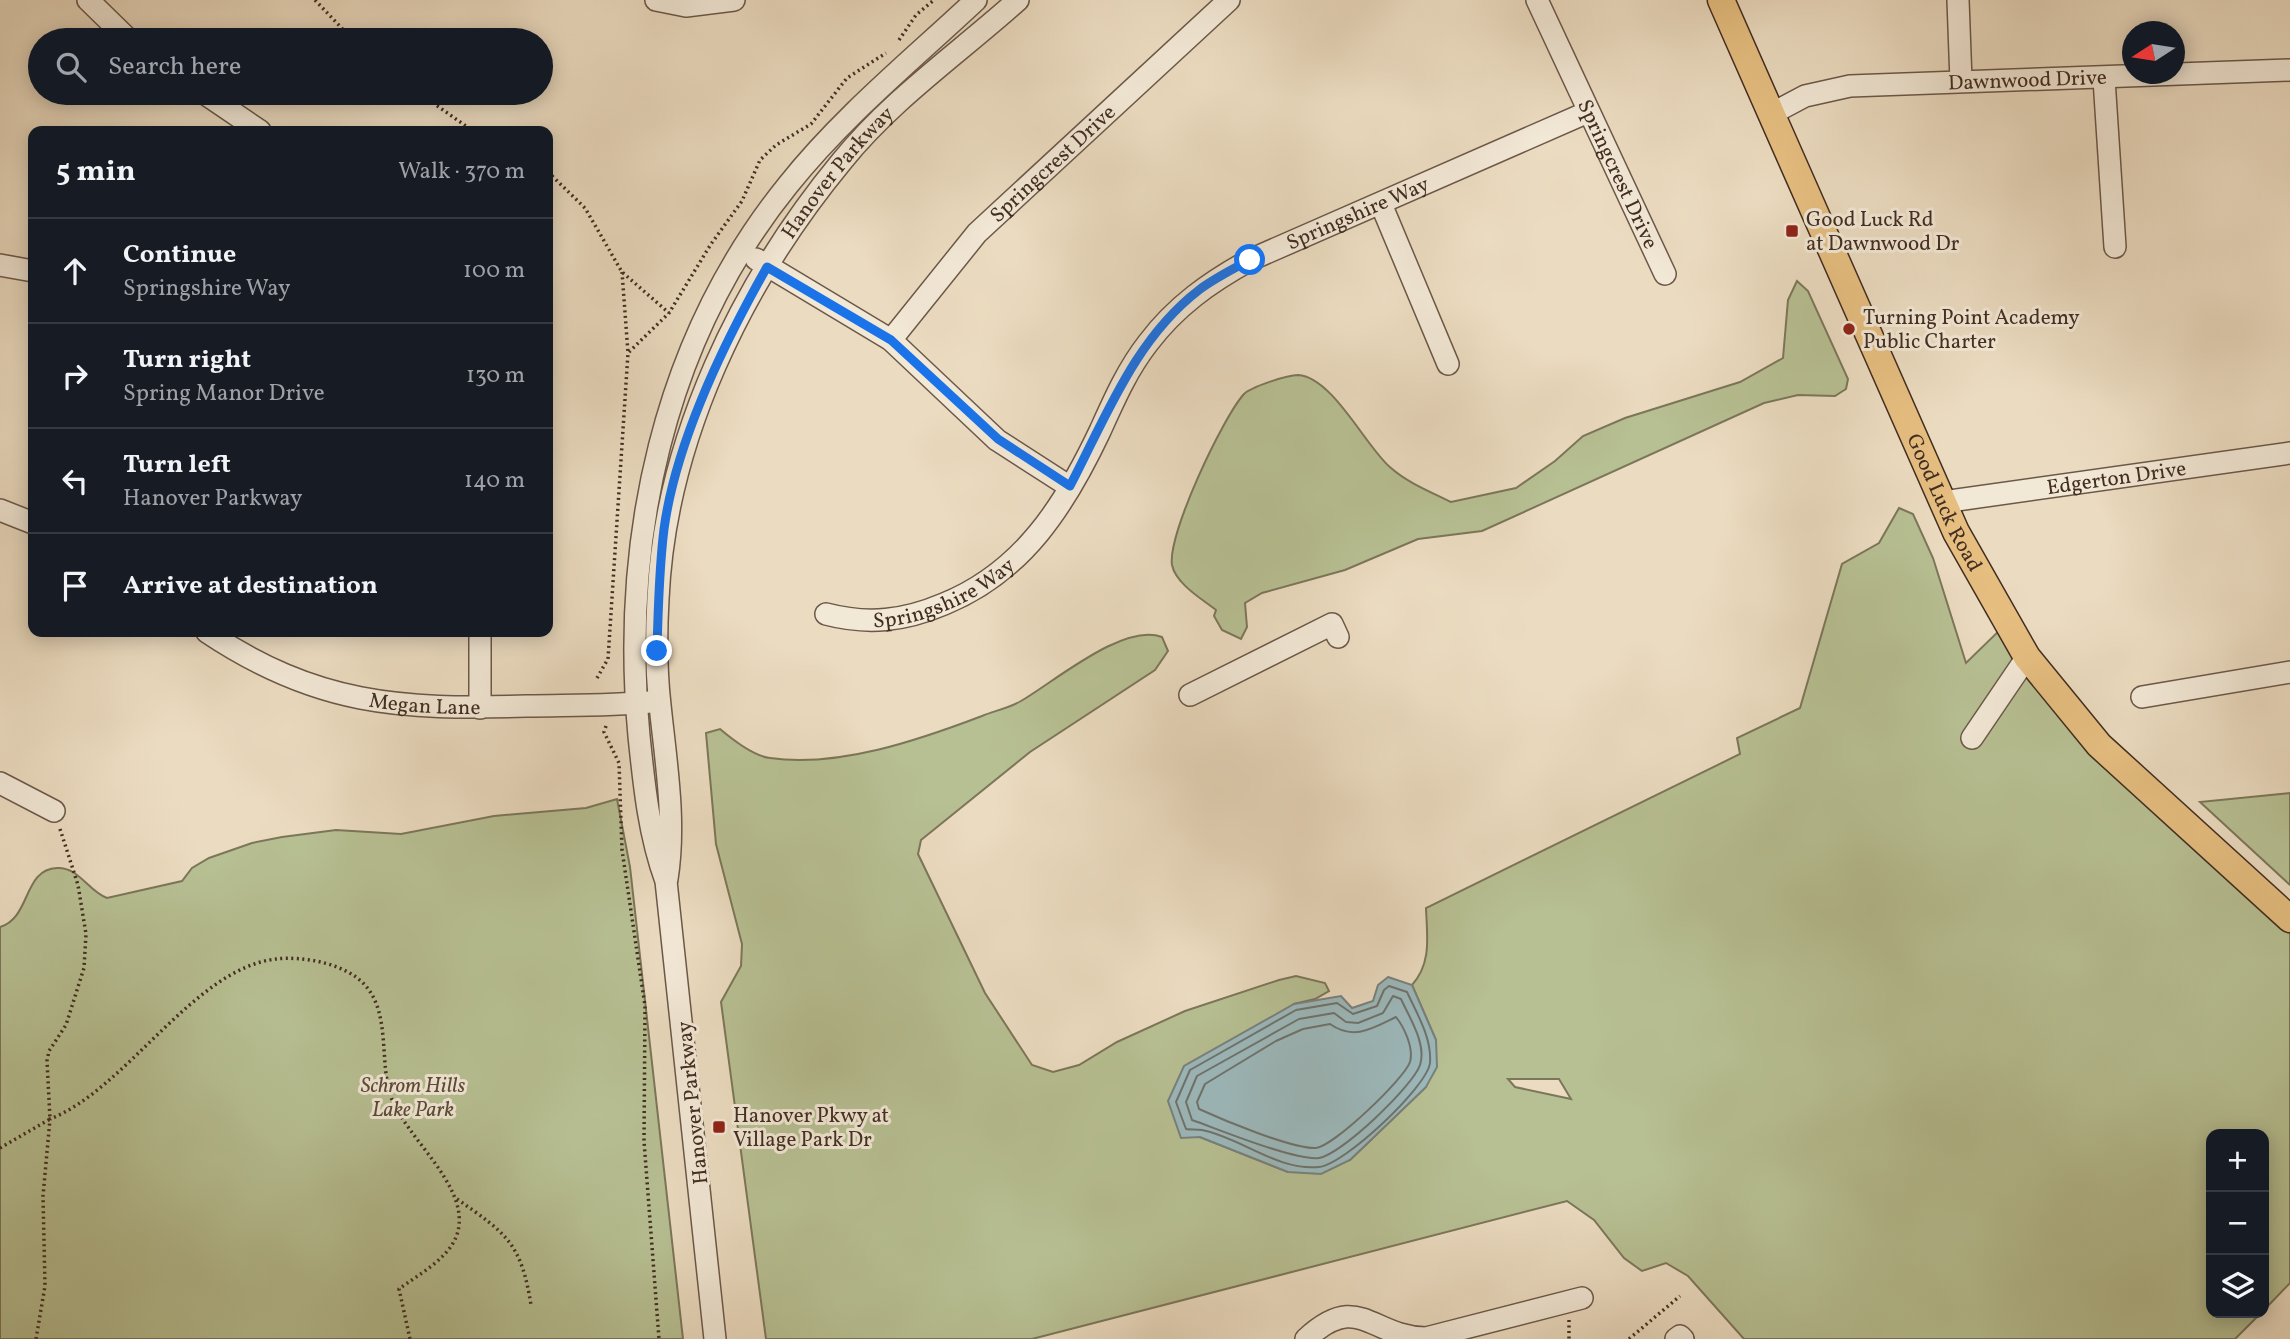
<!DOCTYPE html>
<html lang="en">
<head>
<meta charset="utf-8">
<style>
	:root { --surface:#171b24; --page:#20242c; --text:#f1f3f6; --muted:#9ea1a6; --line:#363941 }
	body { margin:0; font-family:Vollkorn,serif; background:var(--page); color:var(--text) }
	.controls { position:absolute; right:21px; bottom:21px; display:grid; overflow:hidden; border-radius:14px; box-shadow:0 4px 18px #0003 }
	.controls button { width:63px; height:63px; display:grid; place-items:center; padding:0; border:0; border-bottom:2px solid var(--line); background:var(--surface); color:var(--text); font:35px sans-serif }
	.compass { position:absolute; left:2122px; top:21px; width:63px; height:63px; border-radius:50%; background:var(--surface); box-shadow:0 4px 18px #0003; rotate:258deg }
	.stop { position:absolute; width:21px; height:21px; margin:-16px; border:5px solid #1a73e8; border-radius:50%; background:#fff }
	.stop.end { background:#1a73e8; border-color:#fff; box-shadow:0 2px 7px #0008 }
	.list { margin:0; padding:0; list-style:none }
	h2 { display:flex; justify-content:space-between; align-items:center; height:91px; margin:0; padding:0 28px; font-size:30px }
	h2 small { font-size:23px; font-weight:400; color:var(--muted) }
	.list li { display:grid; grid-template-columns:46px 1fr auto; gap:21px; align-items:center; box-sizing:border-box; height:105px; padding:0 28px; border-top:2px solid var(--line) }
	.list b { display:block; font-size:26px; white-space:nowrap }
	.list p { margin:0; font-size:23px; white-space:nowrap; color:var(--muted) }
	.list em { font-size:23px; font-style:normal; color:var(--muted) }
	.icon { flex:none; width:38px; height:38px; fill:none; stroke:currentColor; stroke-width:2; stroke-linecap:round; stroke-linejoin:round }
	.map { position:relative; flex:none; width:2290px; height:1339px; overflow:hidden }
	.search { position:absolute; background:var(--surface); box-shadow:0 4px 18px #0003; left:28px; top:28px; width:525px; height:77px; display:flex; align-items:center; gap:18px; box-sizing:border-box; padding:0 24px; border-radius:38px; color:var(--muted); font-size:26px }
	.panel { position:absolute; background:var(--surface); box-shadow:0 4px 18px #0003; left:28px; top:126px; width:525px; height:511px; border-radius:14px }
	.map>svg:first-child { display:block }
	.green { fill:#b7c093; stroke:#7c765a; stroke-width:2; fill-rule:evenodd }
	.water { fill:#9cb9bc; stroke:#78817e; stroke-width:2 }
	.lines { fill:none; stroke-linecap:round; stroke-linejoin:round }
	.shore { stroke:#6e736e; stroke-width:2 }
	.minor-casing { stroke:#6c5849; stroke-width:24 }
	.major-casing { stroke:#412d21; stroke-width:29 }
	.path { stroke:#412d21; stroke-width:3.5; stroke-dasharray:2 3.5; stroke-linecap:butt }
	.minor { stroke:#f2e8d6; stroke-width:21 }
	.major { stroke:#e6be80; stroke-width:26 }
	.route { stroke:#1a73e8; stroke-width:9 }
	.poi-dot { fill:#8f2418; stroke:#f2e8d6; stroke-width:2.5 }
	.labels { text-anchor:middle; stroke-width:6; stroke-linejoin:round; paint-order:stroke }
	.street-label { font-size:21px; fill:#412d21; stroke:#f2e8d6 }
	.poi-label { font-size:21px; fill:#412d21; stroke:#f2e8d6; text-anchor:start }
	.park-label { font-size:21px; font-style:italic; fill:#594a38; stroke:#f2e8d6 }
</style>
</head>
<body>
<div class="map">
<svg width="2290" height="1339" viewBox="0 0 2290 1339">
	<rect width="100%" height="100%" fill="#ebdbc0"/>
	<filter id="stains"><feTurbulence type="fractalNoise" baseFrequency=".00286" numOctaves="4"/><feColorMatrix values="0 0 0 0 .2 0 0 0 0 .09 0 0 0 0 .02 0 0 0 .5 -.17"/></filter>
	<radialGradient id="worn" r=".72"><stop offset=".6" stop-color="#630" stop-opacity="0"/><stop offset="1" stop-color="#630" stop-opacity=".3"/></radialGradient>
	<g class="green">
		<path d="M 1797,281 L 1808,291 L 1848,379 L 1846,389 L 1835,396 L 1798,395 L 1764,403 L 1482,531 L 1418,539 L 1345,570 L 1262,593 L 1245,603 L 1247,627 L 1241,639 L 1222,630 L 1214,616 L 1216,610 C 1202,599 1176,584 1172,565 C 1167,535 1223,417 1244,394 C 1251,387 1287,375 1298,375 C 1333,377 1367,449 1391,468 C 1408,483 1431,492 1451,502 L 1516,488 L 1555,461 L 1583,436 L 1625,418 L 1740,382 L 1783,358 L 1788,300 Z"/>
		<path d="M 1899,508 L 1913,514 L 1933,558 L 1966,663 L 2007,623 L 2027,657 L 2290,919 L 2290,1283 L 2264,1310 L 2264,1134 L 2211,1134 L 2211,1313 L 2261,1313 L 2235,1339 L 1744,1339 L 1688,1276 L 1666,1263 L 1642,1271 L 1624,1258 L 1594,1220 L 1567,1201 L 1032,1339 L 766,1339 L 721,1002 L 741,966 L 742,944 L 716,844 L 706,733 L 720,729 C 733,740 753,756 770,758 C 838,768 919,740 982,716 C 994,711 1009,708 1021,701 C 1054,682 1124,622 1162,637 L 1168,651 L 1155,670 L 1030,752 L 921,840 L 918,854 L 985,993 L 1032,1065 L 1053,1072 L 1079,1065 L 1117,1042 L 1185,1011 L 1279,980 L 1296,976 L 1325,983 L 1329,991 L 1315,999 L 1294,1004 L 1182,1137 L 1200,1137 L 1288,1172 L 1350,1160 L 1426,1087 L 1436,1040 L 1412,985 C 1432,963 1427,936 1426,908 L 1740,754 L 1737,738 L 1800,708 L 1842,564 L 1879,543 ZM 1508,1079 L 1559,1079 L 1571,1099 L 1515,1087 Z"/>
		<polygon points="2290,793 2290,885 2200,802"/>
		<path d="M 617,799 L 630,867 L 683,1339 L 0,1339 L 0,927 C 31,918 23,869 57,868 C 79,867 88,891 107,898 L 182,881 L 192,868 L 209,858 L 252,843 L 282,837 L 336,830 L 401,834 L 494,816 L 586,808 Z"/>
	</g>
	<polygon class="water" points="1388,977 1412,985 1436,1040 1437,1067 1426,1087 1350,1160 1321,1174 1288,1172 1200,1137 1181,1138 1168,1101 1184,1066 1294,1004 1341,996 1352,1008 1373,1001 1378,985"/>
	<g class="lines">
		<g class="shore">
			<path d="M 1389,986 L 1407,992 C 1417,1014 1432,1038 1430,1063 C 1427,1087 1344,1165 1319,1167 C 1277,1171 1242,1138 1202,1130 C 1196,1129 1191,1130 1186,1129 L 1176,1102 L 1190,1070 L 1296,1010 L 1337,1003 L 1353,1014 L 1377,1006 L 1384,990 Z"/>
			<path d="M 1393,996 L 1401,999 C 1409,1017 1427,1044 1420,1065 C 1413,1086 1341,1155 1319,1158 C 1295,1161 1218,1129 1192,1120 L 1186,1102 L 1197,1076 L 1299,1019 L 1334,1013 L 1346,1022 L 1358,1023 L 1383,1013 Z"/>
			<path d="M 1396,1017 C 1404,1027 1414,1048 1410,1062 C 1404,1079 1334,1146 1316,1148 C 1292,1149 1223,1120 1199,1109 L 1197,1102 L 1205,1084 L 1276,1041 L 1303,1029 L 1330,1024 C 1354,1041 1373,1028 1396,1017 Z"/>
		</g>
		<defs>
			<g id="minor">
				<polyline points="88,0 129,40"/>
				<polyline points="656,0 686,6 734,0"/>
				<path id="s1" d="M 1537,0 L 1665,274"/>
				<polyline points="1958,0 1961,81"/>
				<polyline points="2104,79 2115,247"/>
				<polyline points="204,93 260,131"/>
				<path id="s2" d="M 1771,114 L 1805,96 L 1850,86 L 2290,70"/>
				<polyline points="1381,204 1448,364"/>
				<polyline points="756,259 891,340 997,440 1070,487"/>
				<polyline points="0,265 33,271"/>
				<path id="s3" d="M 891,340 L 977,233 L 1229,0"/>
				<path id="s4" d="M 1943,502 L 2290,453"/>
				<polyline points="0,510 33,523"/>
				<path id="s5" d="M 826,614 C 868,625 904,621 944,604 C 1023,572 1065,505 1100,431 C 1114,400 1127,370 1148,343 C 1176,306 1210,282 1250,260 L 1588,112"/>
				<path id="s6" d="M 207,632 C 316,705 400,710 527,706 C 568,705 610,706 650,702"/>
				<polyline points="1190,695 1332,624 1338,637"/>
				<polyline points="2142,697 2290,672"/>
				<polyline points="480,708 480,632"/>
				<polyline points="1972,738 2027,657"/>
				<polyline points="0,783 54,811"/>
				<path id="s7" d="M 667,879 C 676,821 666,763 660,705 C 656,670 656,634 658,599 C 665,440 742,282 842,161 C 892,99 959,53 1018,0"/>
				<path d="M 715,1339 L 666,881 C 649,835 644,785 639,736 C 621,541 662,341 788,185 C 843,116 912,60 976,0"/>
				<path d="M 1306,1339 C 1359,1290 1370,1337 1426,1338 L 1582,1298"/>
				<polyline points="1676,1339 1680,1336 1683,1339"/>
			</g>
			<g id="major">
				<path id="s8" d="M 1721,0 L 1956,532 L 2027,657 L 2099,745 L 2290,919"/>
			</g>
		</defs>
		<use href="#minor" class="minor-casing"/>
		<use href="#major" class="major-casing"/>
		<g class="path">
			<polyline points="315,0 353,40"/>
			<polyline points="899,40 916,15 934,0"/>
			<polyline points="419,93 473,131"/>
			<polyline points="548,172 585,208 622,272 669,313"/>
			<polyline points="622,272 628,353"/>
			<polyline points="597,678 608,659 628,353 669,313 711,244 742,201 760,160 776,145 811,124 847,78 886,53"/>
			<polyline points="606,726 604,732 619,763 622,850 645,1006 644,1141 659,1339"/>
			<polyline points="0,1148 50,1119 47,1061 49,1051 66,1025 84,968 86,934 78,885 60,829"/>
			<path d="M 457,1199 C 507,1234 521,1243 531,1305"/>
			<polyline points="1569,1320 1569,1339"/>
			<path d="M 36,1339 L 45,1286 L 43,1196 L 50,1119 C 127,1089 194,968 276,959 C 303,956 345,963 365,985 C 391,1014 379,1063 391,1097 C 406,1138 469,1185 458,1231 C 452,1257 419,1274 399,1289 L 410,1339"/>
			<polyline points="1629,1339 1680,1296"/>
		</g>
		<use href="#minor" class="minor"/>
		<use href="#major" class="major"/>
	</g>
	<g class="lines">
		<path class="route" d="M 657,651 C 658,610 659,569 664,529 C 676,441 724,343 767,267 L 891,340 L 998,439 L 1070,486 C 1106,417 1135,339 1199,290 C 1215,278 1233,269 1250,260"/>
	</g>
	<g class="poi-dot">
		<rect x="1785" y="224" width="14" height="14" rx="3.5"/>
		<circle cx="1849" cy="329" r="7"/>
		<rect x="712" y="1120" width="14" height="14" rx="3.5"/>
	</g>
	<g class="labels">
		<g class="street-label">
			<text dy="7" stroke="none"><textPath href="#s2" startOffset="262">Dawnwood Drive</textPath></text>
			<text dy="7" stroke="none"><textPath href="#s3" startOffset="240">Springcrest Drive</textPath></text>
			<text dy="7" stroke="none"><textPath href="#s7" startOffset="752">Hanover Parkway</textPath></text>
			<text dy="7" stroke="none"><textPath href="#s1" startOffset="192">Springcrest Drive</textPath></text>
			<text dy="7" stroke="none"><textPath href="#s5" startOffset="710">Springshire Way</textPath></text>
			<text dy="7" stroke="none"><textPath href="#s4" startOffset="175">Edgerton Drive</textPath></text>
			<text dy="7" stroke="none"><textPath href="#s8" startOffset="550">Good Luck Road</textPath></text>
			<text dy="7" stroke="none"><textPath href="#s5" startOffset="124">Springshire Way</textPath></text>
			<text dy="7" stroke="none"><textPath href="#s6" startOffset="233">Megan Lane</textPath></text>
			<text transform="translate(692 1103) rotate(-96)" y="7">Hanover Parkway</text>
		</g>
		<g class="poi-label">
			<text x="1806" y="226">Good Luck Rd<tspan x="1806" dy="24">at Dawnwood Dr</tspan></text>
			<text x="1863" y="324">Turning Point Academy<tspan x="1863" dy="24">Public Charter</tspan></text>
			<text x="733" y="1122">Hanover Pkwy at<tspan x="733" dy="24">Village Park Dr</tspan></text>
		</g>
		<g class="park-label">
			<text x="413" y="1092">Schrom Hills<tspan x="413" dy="24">Lake Park</tspan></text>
		</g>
	</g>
	<rect width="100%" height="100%" filter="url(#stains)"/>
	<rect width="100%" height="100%" fill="url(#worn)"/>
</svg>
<div class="controls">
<button>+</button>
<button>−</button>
<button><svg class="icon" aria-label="layers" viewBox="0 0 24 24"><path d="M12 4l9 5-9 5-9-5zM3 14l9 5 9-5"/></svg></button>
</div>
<svg class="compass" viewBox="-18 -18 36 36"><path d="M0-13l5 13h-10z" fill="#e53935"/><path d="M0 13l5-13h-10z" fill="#9ea1a6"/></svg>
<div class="stop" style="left:1250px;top:260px"></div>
<div class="stop end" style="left:657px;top:651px"></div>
<div class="search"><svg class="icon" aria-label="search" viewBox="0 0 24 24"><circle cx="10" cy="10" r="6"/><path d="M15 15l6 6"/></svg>Search here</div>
<section class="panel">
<h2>5 min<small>Walk · 370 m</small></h2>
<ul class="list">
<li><svg class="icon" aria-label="ahead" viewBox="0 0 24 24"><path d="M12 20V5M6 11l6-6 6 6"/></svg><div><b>Continue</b><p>Springshire Way</p></div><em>100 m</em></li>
<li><svg class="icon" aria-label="right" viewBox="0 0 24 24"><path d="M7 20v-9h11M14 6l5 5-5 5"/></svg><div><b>Turn right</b><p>Spring Manor Drive</p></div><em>130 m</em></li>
<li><svg class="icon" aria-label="left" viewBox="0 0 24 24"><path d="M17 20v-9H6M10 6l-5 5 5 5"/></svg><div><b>Turn left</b><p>Hanover Parkway</p></div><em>140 m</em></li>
<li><svg class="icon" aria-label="arrive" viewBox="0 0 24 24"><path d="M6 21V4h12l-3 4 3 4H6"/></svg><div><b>Arrive at destination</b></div></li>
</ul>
</section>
</div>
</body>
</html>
